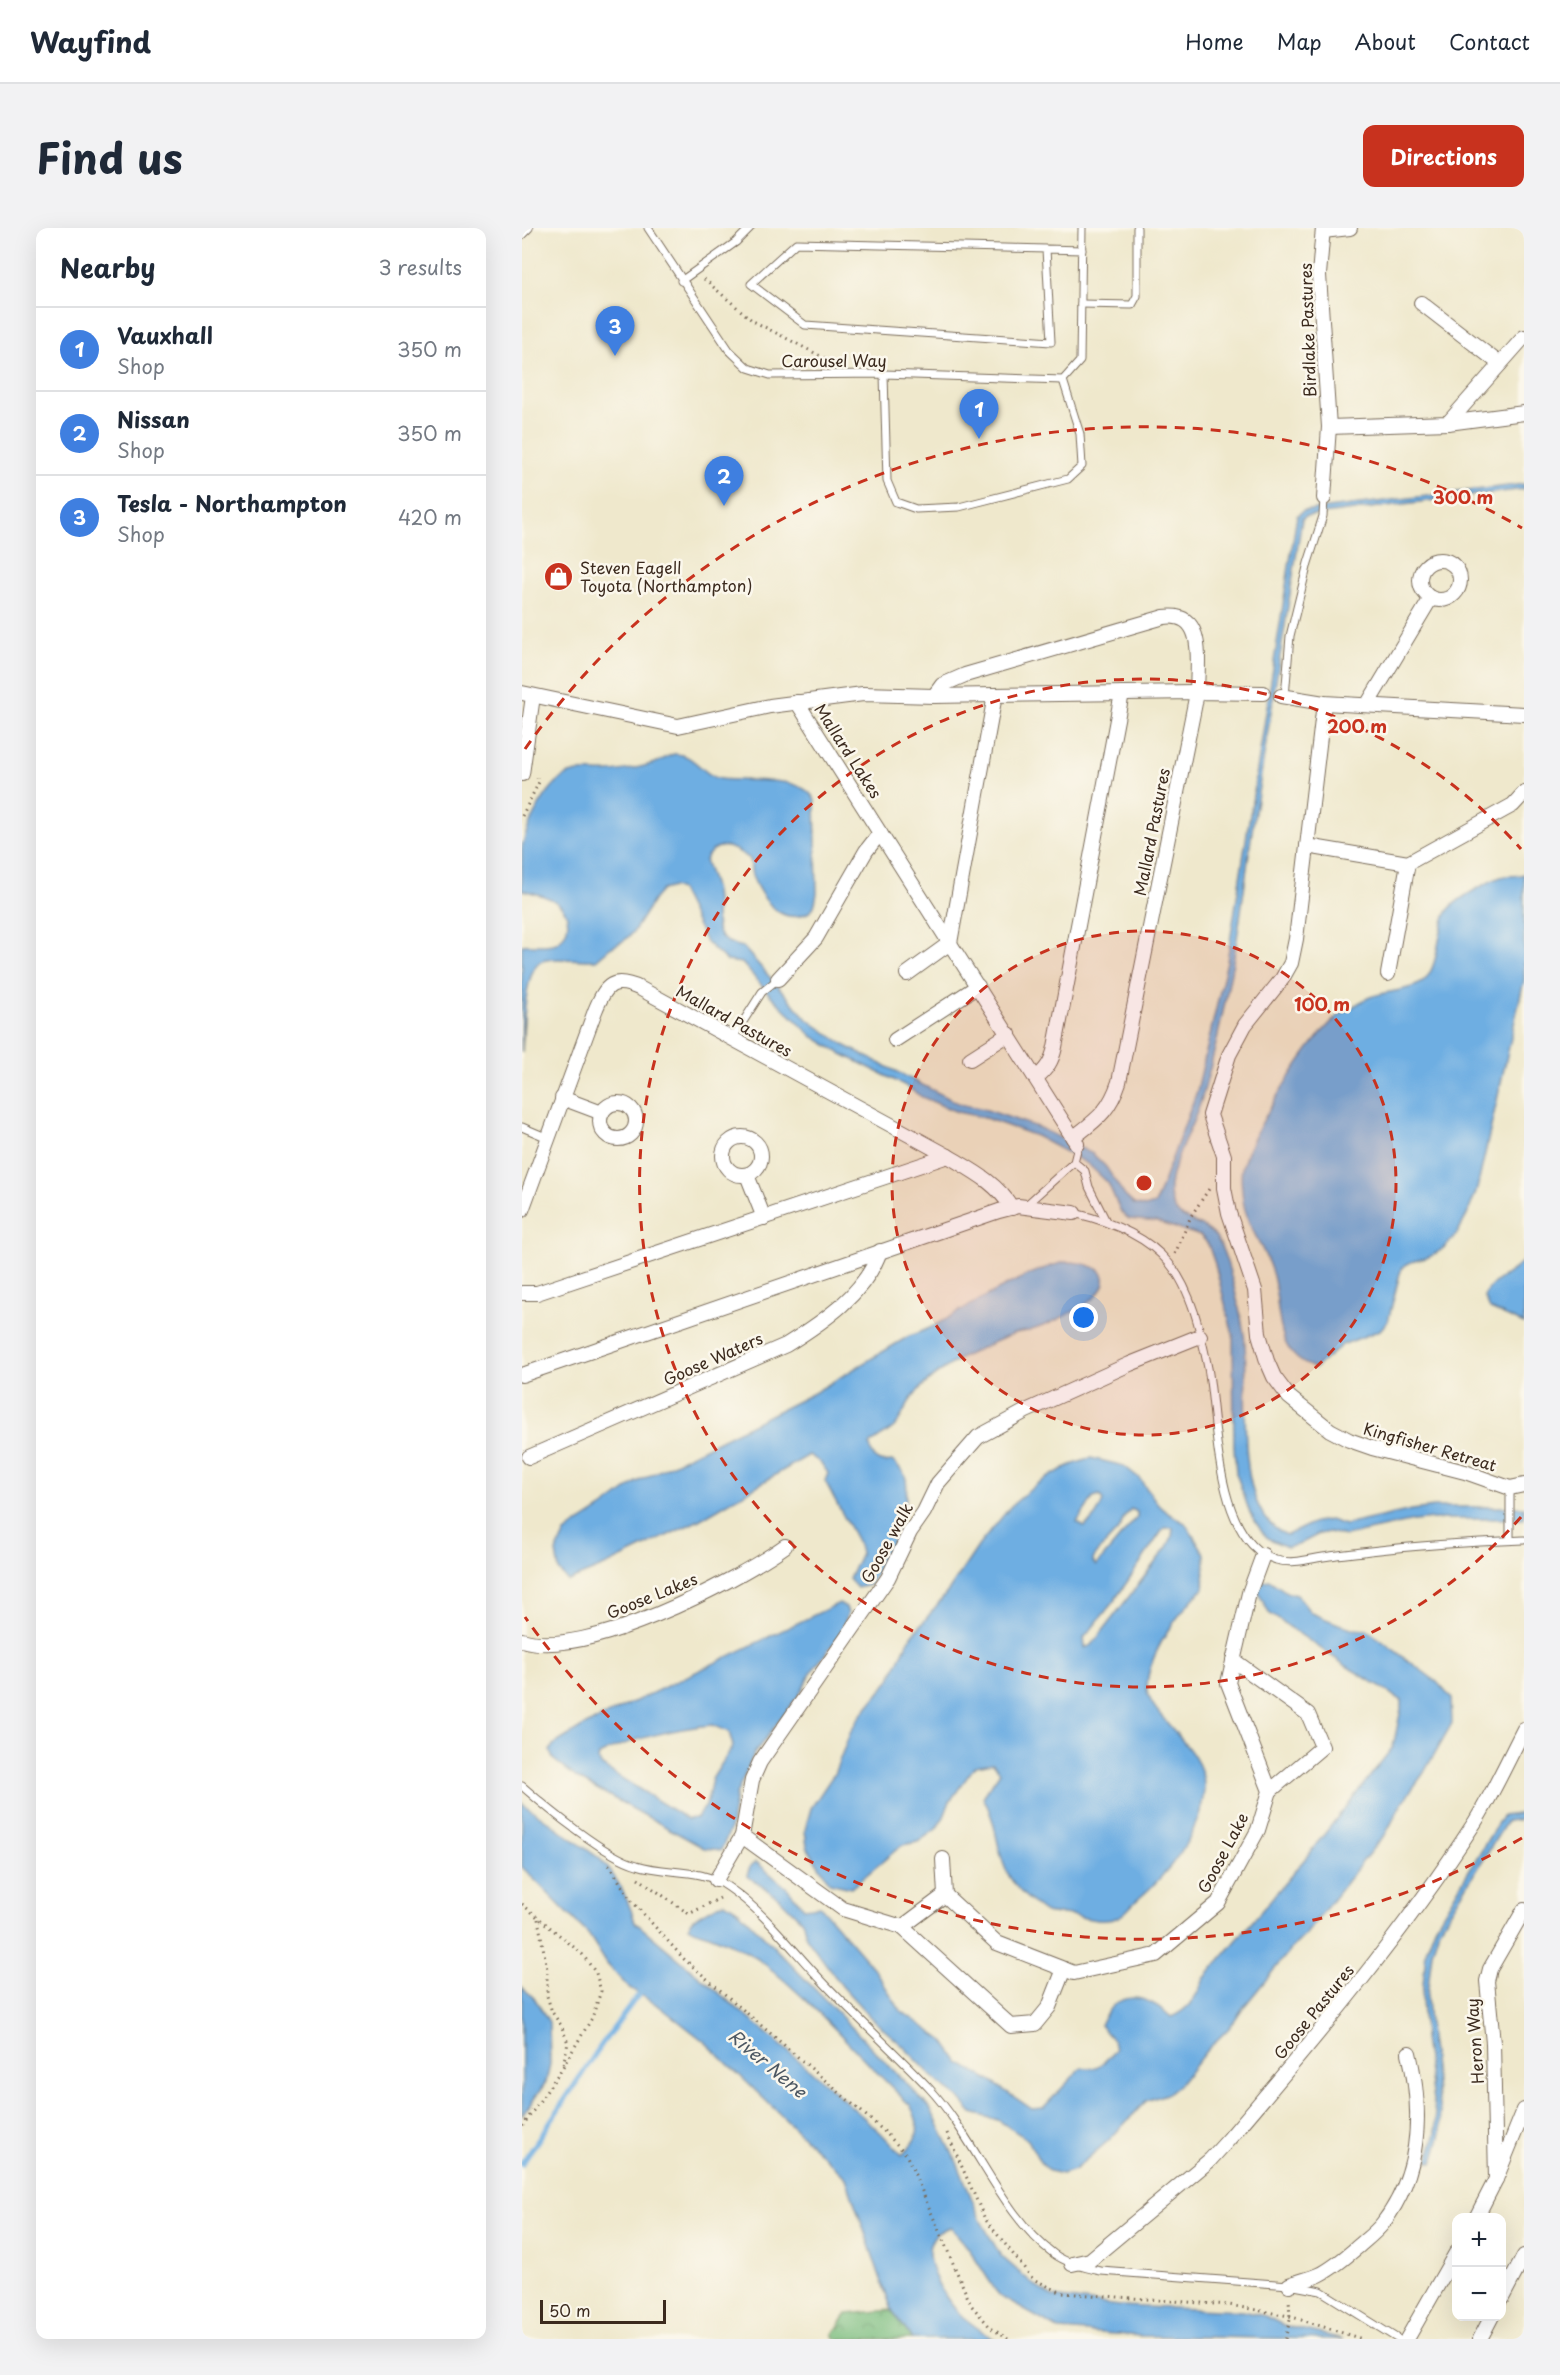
<!DOCTYPE html>
<html lang="en">
<head>
<meta charset="utf-8">
<style>
	:root { --surface:#fff; --page:#f2f2f3; --text:#1f2937; --muted:#747a83; --line:#e0e1e3; --accent:#c8321e }
	body { margin:0; font-family:"Playpen Sans",sans-serif; background:var(--page); color:var(--text) }
	.controls { position:absolute; right:18px; bottom:18px; display:grid; overflow:hidden; border-radius:12px; box-shadow:0 6px 24px #0002 }
	.controls button { width:54px; height:54px; display:grid; place-items:center; padding:0; border:0; border-bottom:2px solid var(--line); background:var(--surface); color:var(--text); font:30px sans-serif }
	.scale { position:absolute; left:18px; bottom:15px; width:126px; box-sizing:border-box; padding-left:6px; border:3px solid #3b2a1e; border-top:0; font-size:16px; line-height:21px; white-space:nowrap; color:#3b2a1e; -webkit-text-stroke:4px #fbf7ec; paint-order:stroke }
	.you { position:absolute; left:562px; top:1090px; width:21px; height:21px; margin:-15px; border:4px solid #fff; border-radius:50%; background:#1a73e8; box-shadow:0 0 0 9px #1a73e833 }
	.badge { display:grid; place-items:center; width:39px; height:39px; border-radius:50%; background:var(--accent); color:#fff; font-size:20px; font-weight:700 }
	.pin { position:absolute; translate:-50% -50px; filter:drop-shadow(0 2px 3px #0008) }
	.pin::after { content:''; position:absolute; top:32px; width:21px; height:18px; background:inherit; clip-path:polygon(0 0,100% 0,50% 100%) }
	.list { margin:0; padding:0; list-style:none }
	h2 { display:flex; justify-content:space-between; align-items:center; height:78px; margin:0; padding:0 24px; font-size:26px }
	h2 small { font-size:20px; font-weight:400; color:var(--muted) }
	.list li { display:grid; grid-template-columns:39px 1fr auto; gap:18px; align-items:center; box-sizing:border-box; height:84px; padding:0 24px; border-top:2px solid var(--line) }
	.list b { display:block; font-size:22px; white-space:nowrap }
	.list p { margin:0; font-size:20px; white-space:nowrap; color:var(--muted) }
	.list em { font-size:20px; font-style:normal; color:var(--muted) }
	.map { position:relative; flex:none; width:1002px; height:2111px; overflow:hidden; border-radius:12px }
	header { display:flex; align-items:center; gap:36px; box-sizing:border-box; height:84px; padding:0 30px; background:var(--surface); border-bottom:2px solid var(--line) }
	header strong { font-size:28px }
	nav { display:flex; gap:33px; margin-inline-start:auto; font-size:21px }
	.intro { display:flex; align-items:center; justify-content:space-between; box-sizing:border-box; height:144px; padding:0 36px }
	h1 { margin:0; font-size:42px }
	.button { padding:15px 27px; border-radius:12px; background:var(--accent); color:#fff; font-size:21px; font-weight:700 }
	main { display:flex; gap:36px; padding:0 36px }
	aside { flex:1; background:var(--surface); border-radius:12px; box-shadow:0 6px 24px #0002 }
	.map>svg:first-child { display:block }
	.forest { fill:url(#forest-crowns); stroke:#5b744e; stroke-width:1.5 }
	.water { fill:#6eaee2; stroke:#546c80; stroke-width:1.5; fill-rule:evenodd }
	.lines { fill:none; stroke-linecap:round; stroke-linejoin:round }
	.stream { stroke:#6eaee2; stroke-width:5 }
	.lane-casing { stroke:#7a6c5b; stroke-width:9 }
	.street-casing { stroke:#7a6c5b; stroke-width:16 }
	.path { stroke:#7a6c5b; stroke-width:3; stroke-dasharray:1.5 4.5; stroke-linecap:butt }
	.lane { stroke:#fff; stroke-width:7 }
	.street { stroke:#fff; stroke-width:14 }
	.ring { fill:none; stroke:#c8321e; stroke-width:3; stroke-dasharray:10 8 }
	.labels { text-anchor:middle; stroke-width:5; stroke-linejoin:round; paint-order:stroke }
	.street-label { font-size:16px; fill:#3b2a1e; stroke:#fbf7ec }
	.poi-label { font-size:16px; fill:#3b2a1e; stroke:#fbf7ec; text-anchor:start }
	.water-label { font-size:18px; font-style:italic; fill:#4d5863; stroke:#fbf7ec }
	.centre { fill:#c8321e; stroke:#fbf7ec; stroke-width:3 }
	.ring-label { font-size:18px; text-anchor:middle; font-weight:bold; fill:#c8321e; stroke:#fbf7ec; stroke-width:5; stroke-linejoin:round; paint-order:stroke }
</style>
</head>
<body>
<header>
<strong>Wayfind</strong>
<nav><a>Home</a><a>Map</a><a>About</a><a>Contact</a></nav>
</header>
<div class="intro"><h1>Find us</h1><a class="button">Directions</a></div>
<main>
<aside>
<h2>Nearby<small>3 results</small></h2>
<ul class="list">
<li><span class="badge" style="background:#3f7fe0">1</span><div><b>Vauxhall</b><p>Shop</p></div><em>350 m</em></li>
<li><span class="badge" style="background:#3f7fe0">2</span><div><b>Nissan</b><p>Shop</p></div><em>350 m</em></li>
<li><span class="badge" style="background:#3f7fe0">3</span><div><b>Tesla - Northampton</b><p>Shop</p></div><em>420 m</em></li>
</ul>
</aside>
<div class="map">
<svg width="1002" height="2111" viewBox="0 0 1002 2111">
	<defs>
		<pattern id="forest-crowns" width="20" height="18" patternUnits="userSpaceOnUse" patternTransform="scale(1.5)"><rect width="20" height="18" fill="#7bbd7f"/><path d="M2 6a3 3 0 1 1 6 0M12 15a3 3 0 1 1 6 0" fill="none" stroke="#669a67"/></pattern>
	</defs>
	<rect width="100%" height="100%" fill="#fbf7ec"/>
	<filter id="ink" filterUnits="userSpaceOnUse"><feTurbulence type="fractalNoise" baseFrequency=".0167" numOctaves="2"/><feDisplacementMap in="SourceGraphic" scale="12" xChannelSelector="R" yChannelSelector="G"/><feConvolveMatrix kernelMatrix="1 2 1 2 8 2 1 2 1" color-interpolation-filters="sRGB"/></filter>
	<filter id="wash" filterUnits="userSpaceOnUse"><feTurbulence type="fractalNoise" baseFrequency=".008" numOctaves="4" result="noise"/><feDisplacementMap in="SourceGraphic" scale="24" xChannelSelector="R" yChannelSelector="G"/><feGaussianBlur stdDeviation="1.35" result="paint"/><feColorMatrix in="noise" values="0 0 0 0 0 0 0 0 0 0 0 0 0 0 0 0 0 1.4 0 .05"/><feComposite in="paint" operator="in"/></filter>
	<g filter="url(#wash)">
		<rect width="100%" height="100%" fill="#efe8cc"/>
		<polygon class="forest" points="370,2082 390,2111 314,2111 311,2106 325,2086"/>
		<g class="water">
			<path d="M 1002,256 L 1002,261 L 784,288 L 780,291 C 764,389 748,487 733,584 C 725,634 720,684 711,734 C 702,780 692,831 678,876 C 670,900 647,940 648,962 C 648,997 677,989 693,1008 C 705,1021 719,1087 722,1106 C 730,1157 705,1283 765,1307 L 793,1294 L 808,1292 L 823,1297 L 890,1282 L 912,1279 L 1002,1279 L 1002,1291 L 912,1291 L 892,1293 L 823,1308 L 807,1304 L 797,1306 L 776,1317 L 765,1319 L 747,1311 L 740,1304 L 728,1285 L 714,1245 L 712,1219 L 711,1107 L 693,1036 L 686,1016 L 679,1008 L 635,994 L 607,991 L 599,984 L 586,955 L 566,936 L 514,908 L 460,889 L 435,884 L 400,869 L 382,857 L 320,826 L 290,808 L 248,767 L 220,735 L 205,733 L 184,714 L 158,662 L 151,659 L 140,662 L 132,671 L 112,703 L 103,712 L 88,720 L 74,732 C 60,733 29,728 18,734 C 2,743 1,807 0,825 L 0,717 C 10,716 24,719 34,715 C 40,712 43,707 45,701 C 51,673 20,667 0,662 C 0,649 0,635 0,621 C 3,599 27,550 51,545 C 62,542 75,545 87,544 C 94,544 102,542 109,541 C 118,539 128,537 136,534 C 141,532 147,527 152,526 C 171,524 182,549 199,551 C 225,555 278,545 293,572 L 295,665 C 293,677 292,684 280,687 C 257,695 239,669 231,650 C 228,645 230,638 228,631 C 212,619 195,610 183,632 C 186,642 191,653 193,664 C 198,692 183,711 221,719 L 285,791 L 324,818 L 438,876 L 462,881 L 518,900 L 571,926 L 584,939 L 603,968 L 612,976 L 623,979 L 633,976 L 675,863 L 705,733 L 775,288 L 781,283 Z"/>
			<path d="M 1002,646 L 1002,752 L 955,961 C 945,989 934,1019 904,1030 C 894,1033 886,1033 879,1041 L 866,1093 L 858,1102 L 820,1117 L 793,1140 C 752,1127 759,1086 752,1052 C 746,1023 725,1001 721,972 C 720,963 718,949 720,940 C 728,907 792,801 821,785 C 830,779 839,773 848,769 C 863,763 895,762 904,751 C 913,740 915,722 918,708 C 920,698 922,686 929,679 C 937,670 973,649 984,648 C 991,647 995,649 1002,646 Z"/>
			<path d="M 1002,1032 L 1002,1096 L 968,1081 L 962,1068 C 971,1050 990,1047 1002,1032 Z"/>
			<path d="M 543,1034 C 558,1034 595,1039 578,1063 C 569,1077 523,1099 506,1103 C 501,1104 494,1104 489,1107 C 470,1115 448,1124 431,1135 C 415,1145 397,1159 387,1174 C 382,1182 379,1192 373,1198 C 365,1206 355,1209 348,1217 C 350,1231 356,1236 370,1233 C 376,1238 382,1243 384,1251 C 389,1281 365,1333 347,1357 L 335,1360 L 327,1351 L 339,1325 L 337,1317 L 303,1253 L 306,1245 L 299,1235 L 287,1227 L 177,1292 L 85,1337 L 46,1353 L 37,1343 L 34,1324 L 43,1305 L 52,1298 L 80,1280 L 115,1254 L 292,1165 L 387,1108 C 407,1102 424,1091 441,1081 C 474,1063 507,1043 543,1034 Z"/>
			<path d="M 569,1230 L 602,1238 L 617,1250 L 636,1276 L 647,1286 L 663,1295 L 683,1326 L 682,1360 C 658,1382 625,1426 625,1460 C 625,1487 685,1521 682,1561 C 679,1606 646,1646 613,1674 C 608,1679 602,1687 596,1689 C 580,1697 559,1688 542,1686 C 537,1686 529,1687 524,1685 C 518,1682 511,1675 506,1671 C 469,1638 482,1608 461,1569 L 478,1544 L 471,1535 L 453,1538 L 428,1573 L 422,1589 L 414,1601 L 396,1614 L 380,1617 L 329,1660 L 308,1655 L 285,1619 L 283,1602 L 289,1580 L 312,1546 L 329,1503 L 338,1488 L 367,1453 L 387,1412 L 427,1362 L 457,1317 L 489,1278 L 515,1256 L 544,1239 ZM 578,1268 L 581,1273 C 577,1284 572,1293 561,1299 L 555,1294 L 571,1270 ZM 609,1281 L 615,1284 L 615,1289 L 574,1338 L 571,1334 L 572,1328 L 598,1300 L 602,1289 ZM 642,1300 L 651,1300 L 650,1309 L 645,1319 L 570,1417 L 563,1420 L 562,1410 L 592,1373 Z"/>
			<path d="M 747,1352 L 766,1365 L 775,1367 L 789,1385 L 829,1401 L 845,1402 L 915,1454 L 929,1470 L 930,1495 L 901,1546 L 880,1575 L 863,1607 L 855,1615 L 784,1706 L 769,1721 L 720,1781 L 708,1799 L 684,1823 L 658,1856 L 647,1865 L 624,1873 L 587,1912 L 552,1942 L 540,1946 L 527,1943 L 518,1934 L 506,1912 L 476,1892 L 450,1885 L 436,1869 L 418,1856 L 381,1818 L 350,1791 L 320,1758 L 284,1709 L 281,1694 L 256,1669 L 225,1648 L 228,1638 L 234,1634 L 266,1661 L 282,1680 L 298,1678 L 353,1742 L 378,1782 L 422,1813 L 437,1835 L 467,1852 L 510,1881 L 521,1880 L 560,1839 C 575,1844 584,1833 593,1822 L 591,1812 L 578,1797 C 594,1760 623,1765 649,1789 C 667,1782 675,1768 682,1751 L 782,1632 L 871,1519 L 879,1481 L 879,1472 L 826,1439 L 747,1385 L 735,1362 L 739,1354 Z"/>
			<path d="M 317,1375 L 324,1379 L 326,1385 L 318,1407 L 290,1443 L 277,1467 L 232,1526 L 214,1567 L 208,1602 L 199,1622 L 182,1620 L 55,1550 L 31,1531 L 28,1523 L 31,1517 L 62,1498 ZM 190,1497 L 207,1504 L 211,1518 L 190,1551 L 184,1578 L 174,1590 L 165,1591 L 80,1538 L 76,1532 L 77,1527 C 106,1511 157,1500 190,1497 Z"/>
			<path d="M 0,1575 L 77,1630 C 94,1647 106,1671 113,1694 L 286,1840 L 358,1904 L 380,1927 C 398,1910 400,1899 388,1877 C 338,1830 294,1776 240,1734 C 225,1723 205,1714 187,1707 C 179,1704 173,1704 166,1699 C 173,1686 191,1680 203,1674 L 217,1683 L 408,1880 L 434,1932 L 459,1993 L 479,2028 L 511,2056 L 531,2069 L 598,2078 L 721,2083 L 743,2088 L 761,2097 L 821,2111 L 619,2108 L 538,2102 L 477,2068 L 447,2021 L 429,1999 C 383,2010 420,2070 441,2089 C 451,2097 461,2104 471,2111 L 390,2111 L 370,2082 L 363,2063 L 324,1950 L 183,1814 L 137,1778 L 106,1759 L 85,1736 L 67,1707 L 0,1639 Z"/>
			<polygon points="1002,1585 1002,1591 985,1593 917,1702 910,1724 905,1769 908,1810 919,1892 919,1905 911,1934 906,1933 914,1905 914,1892 902,1811 900,1769 904,1723 913,1699 975,1596 981,1588"/>
			<polygon points="0,1759 13,1771 27,1794 28,1836 24,1854 0,1888"/>
		</g>
		<g class="lines">
			<polyline class="stream" points="0,1936 80,1816 120,1762"/>
		</g>
	</g>
	<g filter="url(#ink)">
		<g class="lines">
			<defs>
				<g id="lane">
					<polyline points="126,0 207,122 226,140 248,147 362,146 541,152 558,133 560,0"/>
					<polyline points="0,7 7,0"/>
					<polyline points="524,21 529,114 283,97 229,56 274,15 524,21 560,22"/>
					<polyline points="159,53 214,14 228,0"/>
					<polyline points="559,76 610,77 615,68 615,0"/>
					<polyline points="362,146 365,253 374,274 394,281 437,279 546,251 560,238 558,206 541,152"/>
					<polyline points="763,469 768,408 786,335 801,288 802,270"/>
					<polyline points="210,811 240,764 256,751"/>
					<polyline points="0,899 26,910"/>
					<polyline points="556,918 552,934 563,943 567,959 584,993"/>
					<polyline points="503,978 552,934"/>
					<path d="M 552,985 C 586,993 624,1007 647,1035 C 670,1062 679,1106 686,1140 C 696,1193 692,1313 754,1332 C 773,1337 789,1330 808,1328 C 821,1326 835,1325 848,1323 C 899,1317 951,1314 1002,1312"/>
					<polyline points="988,1312 988,1260"/>
					<path d="M 0,1558 C 25,1580 84,1629 115,1637 C 147,1647 177,1639 206,1659 C 243,1684 271,1723 302,1755 C 336,1791 373,1824 407,1860 C 453,1909 479,1987 532,2026 C 546,2036 562,2040 579,2043 L 767,2057 L 799,2063 L 876,2111"/>
				</g>
				<g id="street">
					<polyline points="801,0 797,47 807,199 802,270"/>
					<polyline points="801,3 828,0"/>
					<polyline points="899,75 978,136"/>
					<polyline points="926,195 1002,109"/>
					<polyline points="807,199 926,195 1002,185"/>
					<circle cx="918" cy="352" r="20"/>
					<polyline points="0,465 156,498 248,478 341,466 412,468 671,464 741,465"/>
					<path d="M 412,468 L 420,457 L 443,447 L 642,389 C 685,383 675,436 675,465 L 597,854 C 587,884 575,891 551,910"/>
					<polyline points="759,468 802,475 1002,486"/>
					<polyline points="275,474 555,916"/>
					<polyline points="802,475 774,711 769,735 760,751 723,797 707,827 688,887 702,928 702,960 707,985 733,1062 737,1106 745,1133 752,1149 767,1169 808,1202 827,1212 850,1220 943,1244 988,1260 1002,1257"/>
					<polyline points="845,477 909,370"/>
					<polyline points="0,546 11,468"/>
					<polyline points="785,618 886,635 991,577 1002,565"/>
					<polyline points="385,746 428,715 473,467"/>
					<polyline points="866,746 886,635"/>
					<polyline points="256,751 294,710 344,623 358,605"/>
					<polyline points="373,812 456,758"/>
					<polyline points="448,831 487,806"/>
					<path d="M 514,850 C 525,841 530,833 533,819 L 600,465"/>
					<polyline points="40,870 80,885"/>
					<circle cx="96" cy="893" r="18"/>
					<circle cx="220" cy="928" r="19"/>
					<polyline points="225,947 242,990"/>
					<path d="M 0,982 L 73,783 C 84,756 91,748 119,761 L 426,928 C 451,943 475,955 490,980"/>
					<polyline points="0,1065 15,1065 426,928"/>
					<polyline points="0,1147 477,983 496,978 552,985"/>
					<path d="M 7,1229 L 264,1117 C 301,1094 343,1066 358,1023"/>
					<path d="M 0,1412 C 62,1432 211,1355 263,1318"/>
					<polyline points="711,1432 786,1486 800,1519 748,1563"/>
					<polyline points="220,1608 321,1681 380,1699 423,1667"/>
					<polyline points="421,1631 423,1667 475,1715 552,1745 634,1727 696,1675 736,1602 748,1563 706,1455 727,1365 741,1327"/>
					<polyline points="194,1652 220,1608 230,1552 238,1534 366,1350 388,1304 402,1284 416,1255 456,1209 504,1183 608,1136 678,1108"/>
					<polyline points="380,1699 489,1798 513,1796 527,1779 542,1741"/>
					<polyline points="974,1951 971,1815 965,1753 968,1741 1002,1682"/>
					<polyline points="954,1990 974,1951 1002,1882"/>
					<path d="M 550,2036 L 568,2032 L 688,1932 L 707,1911 C 794,1809 880,1707 953,1594 C 971,1565 986,1532 1002,1501"/>
					<path d="M 767,2057 C 777,2053 788,2051 797,2047 C 812,2040 826,2027 838,2017 C 846,2010 855,2003 861,1995 C 899,1945 901,1883 887,1825"/>
					<polyline points="980,2070 1002,2028"/>
					<polyline points="885,2111 934,2025"/>
					<polyline points="958,2111 970,2088"/>
				</g>
			</defs>
			<use href="#lane" class="lane-casing"/>
			<use href="#street" class="street-casing"/>
			<g class="path">
				<polyline points="182,51 231,93 312,135"/>
				<polyline points="0,588 17,554 15,550"/>
				<polyline points="653,1026 669,988 687,961"/>
				<polyline points="87,1637 109,1672 162,1731 363,1904 384,1926 449,2077 469,2100 486,2111"/>
				<polyline points="116,1650 167,1686 198,1670"/>
				<polyline points="0,1676 60,1726 74,1745 79,1763 70,1790 39,1842 0,1899"/>
				<polyline points="16,1691 25,1741 25,1768 30,1784 39,1797 46,1815 41,1837"/>
				<polyline points="425,1905 463,1991 511,2051 540,2065 707,2077 767,2088 840,2111"/>
				<polyline points="763,2111 768,2092 767,2070"/>
			</g>
			<use href="#lane" class="lane"/>
			<use href="#street" class="street"/>
		</g>
	</g>
	<circle cx="622" cy="955" r="252" fill="#c8321e" fill-opacity=".12"/>
	<g class="ring">
		<circle cx="622" cy="955" r="252"/>
		<path d="M999 1289A504 504 0 1 1 999 621"/>
		<path d="M1000 1610A756 756 0 0 1 3 1389M3 521A756 756 0 0 1 1000 300"/>
	</g>
	<defs>
		<symbol id="shop-disc" viewBox="-11 -11 22 22"><circle r="9.5" fill="#c8321e" stroke="#fbf7ec"/><path d="M-5-2.5h2.3a2.7 3.5 0 0 1 5.4 0H5L5.5 6h-11ZM-1.5-2.5h3a1.5 2.3 0 0 0-3 0Z" fill="#fff"/></symbol>
	</defs>
	<g fill-rule="evenodd">
		<use href="#shop-disc" x="20" y="332" width="33" height="33"/>
	</g>
	<g class="labels">
		<g class="street-label">
			<text transform="translate(786 102) rotate(-92)" y="6">Birdlake Pastures</text>
			<text x="312" y="139">Carousel Way</text>
			<text transform="translate(326 523) rotate(57)" y="6">Mallard Lakes</text>
			<text transform="translate(630 604) rotate(-79)" y="6">Mallard Pastures</text>
			<text transform="translate(212 793) rotate(29)" y="6">Mallard Pastures</text>
			<text transform="translate(191 1131) rotate(-24)" y="6">Goose Waters</text>
			<text transform="translate(908 1219) rotate(16)" y="6">Kingfisher Retreat</text>
			<text transform="translate(365 1315) rotate(-61)" y="6">Goose walk</text>
			<text transform="translate(130 1368) rotate(-22)" y="6">Goose Lakes</text>
			<text transform="translate(701 1625) rotate(-62)" y="6">Goose Lake</text>
			<text transform="translate(792 1784) rotate(-51)" y="6">Goose Pastures</text>
			<text transform="translate(953 1813) rotate(-94)" y="6">Heron Way</text>
		</g>
		<g class="poi-label">
			<text x="58" y="346">Steven Eagell<tspan x="58" dy="18">Toyota (Northampton)</tspan></text>
		</g>
		<g class="water-label">
			<text transform="translate(245 1836) rotate(40)" y="6">River Nene</text>
		</g>
	</g>
	<circle cx="622" cy="955" r="9" class="centre"/>
	<g class="ring-label">
		<text x="941" y="276">300 m</text>
		<text x="835" y="505">200 m</text>
		<text x="800" y="783">100 m</text>
	</g>
</svg>
<div class="controls">
<button>+</button>
<button>−</button>
</div>
<div class="scale">50 m</div>
<div class="you"></div>
<div class="pin badge" style="left:457px;top:211px;background:#3f7fe0">1</div>
<div class="pin badge" style="left:202px;top:278px;background:#3f7fe0">2</div>
<div class="pin badge" style="left:93px;top:128px;background:#3f7fe0">3</div>
</div>
</main>
</body>
</html>
